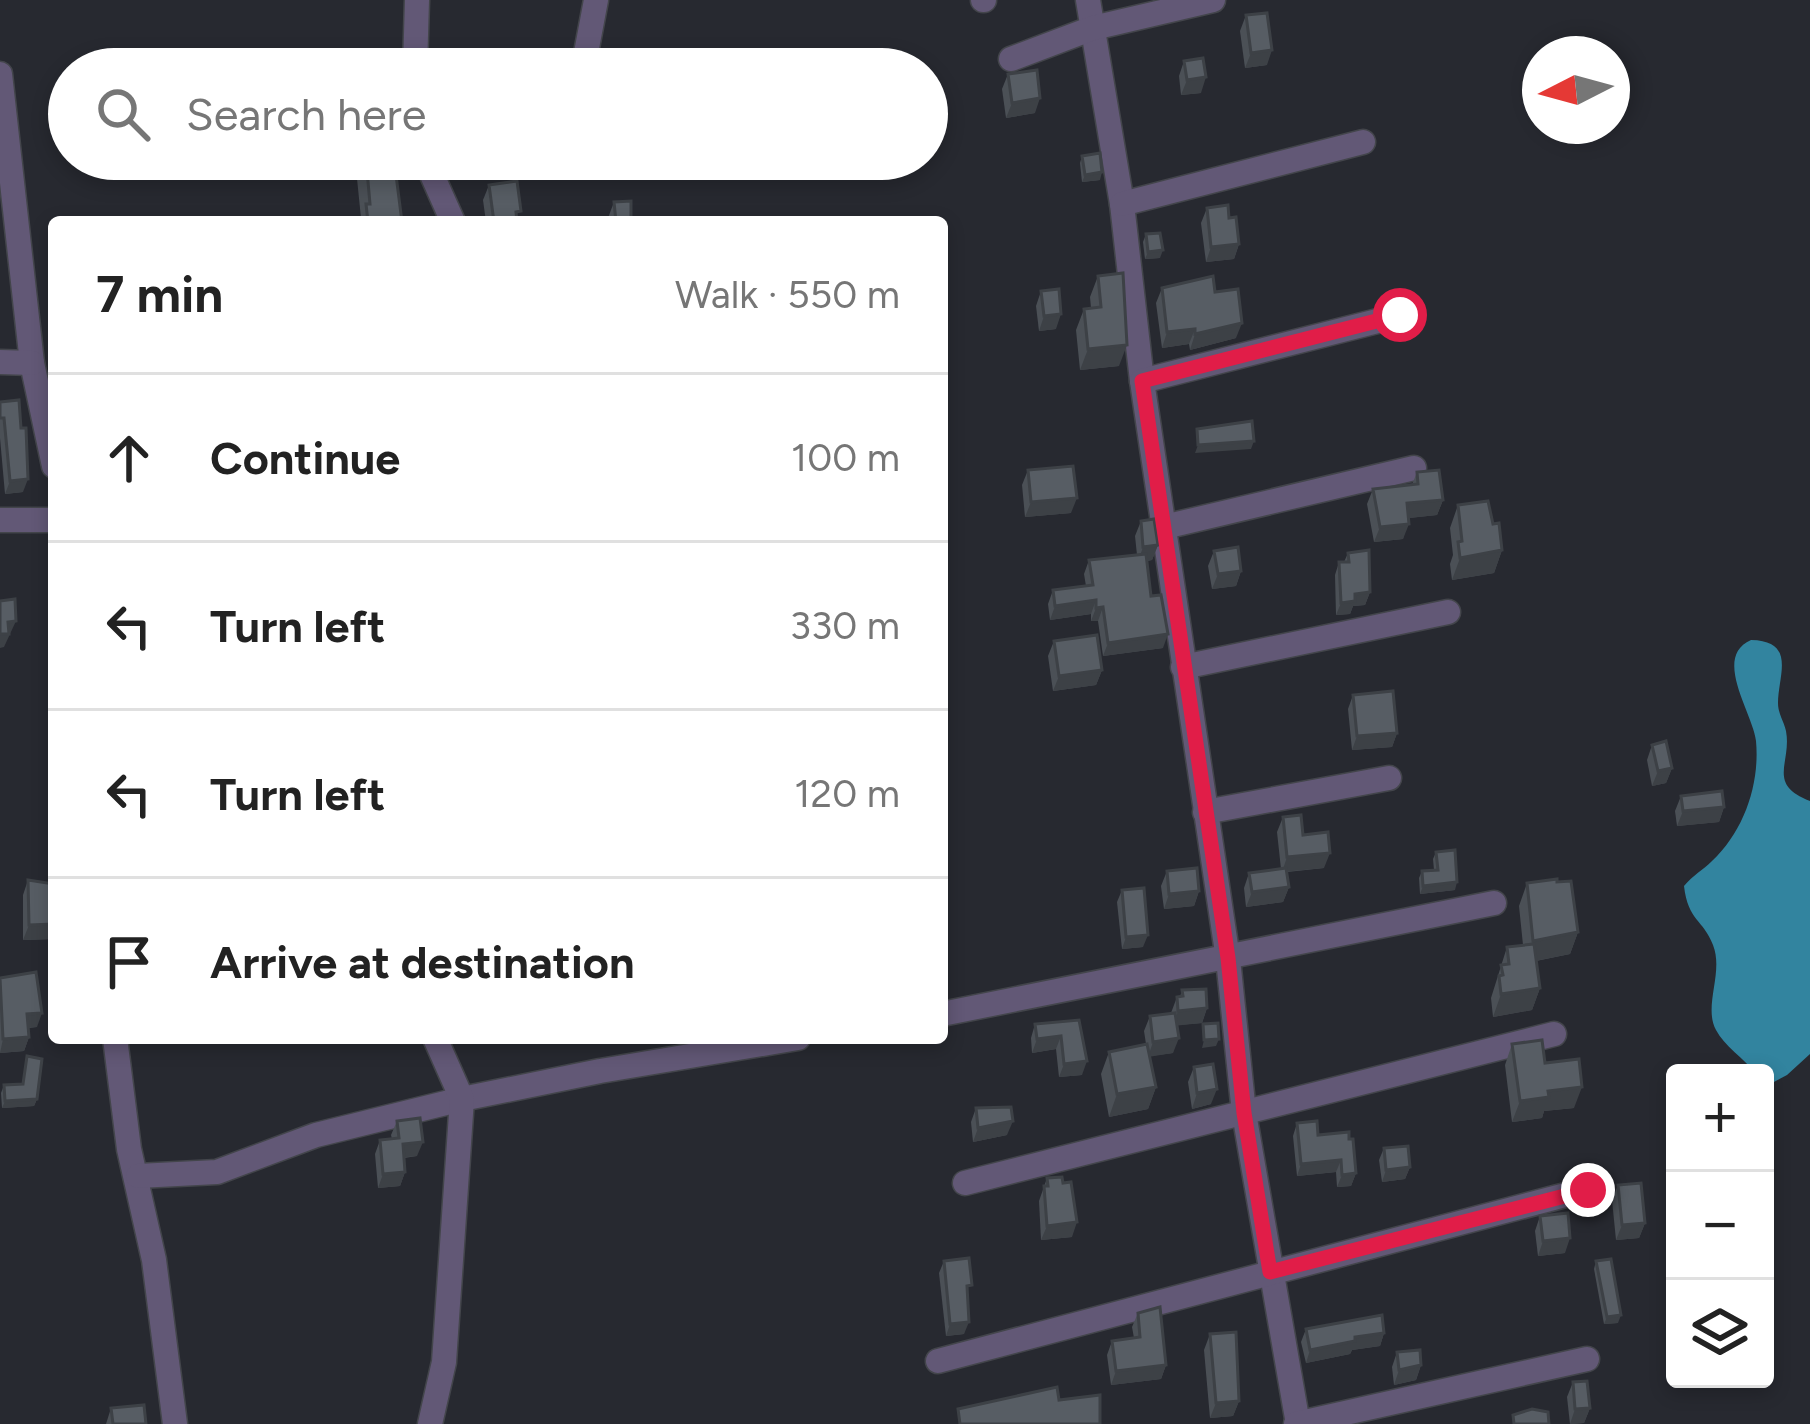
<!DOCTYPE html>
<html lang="en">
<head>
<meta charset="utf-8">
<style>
	:root { --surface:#fff; --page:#f2f2f2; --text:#222; --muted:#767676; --line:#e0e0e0 }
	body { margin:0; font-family:Figtree,sans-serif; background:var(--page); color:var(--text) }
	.controls { position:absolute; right:36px; bottom:36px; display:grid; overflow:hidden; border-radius:12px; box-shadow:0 6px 18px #0003 }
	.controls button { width:108px; height:108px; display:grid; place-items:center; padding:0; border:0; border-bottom:3px solid var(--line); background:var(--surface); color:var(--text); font:60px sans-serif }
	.compass { position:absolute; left:1522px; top:36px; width:108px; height:108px; border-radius:50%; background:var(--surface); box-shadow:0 6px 18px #0003; rotate:264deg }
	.stop { position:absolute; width:36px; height:36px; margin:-27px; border:9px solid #e11d48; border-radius:50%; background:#fff }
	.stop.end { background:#e11d48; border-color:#fff; box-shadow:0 3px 12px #0008 }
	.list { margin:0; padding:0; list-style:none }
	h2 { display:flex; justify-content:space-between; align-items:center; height:156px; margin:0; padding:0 48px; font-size:51px }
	h2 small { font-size:39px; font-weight:400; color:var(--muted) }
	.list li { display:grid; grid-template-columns:78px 1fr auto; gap:36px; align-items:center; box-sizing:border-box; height:168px; padding:0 48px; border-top:3px solid var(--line) }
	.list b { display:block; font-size:45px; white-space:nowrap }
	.list em { font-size:39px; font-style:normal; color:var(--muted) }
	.icon { flex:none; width:66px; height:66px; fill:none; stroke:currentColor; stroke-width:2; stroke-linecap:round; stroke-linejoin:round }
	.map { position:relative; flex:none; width:1810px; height:1424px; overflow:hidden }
	.search { position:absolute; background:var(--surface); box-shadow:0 6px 18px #0003; left:48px; top:48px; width:900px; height:132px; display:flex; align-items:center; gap:30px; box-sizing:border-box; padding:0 42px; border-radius:66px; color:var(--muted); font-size:45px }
	.panel { position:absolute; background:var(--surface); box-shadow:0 6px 18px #0003; left:48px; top:216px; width:900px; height:828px; border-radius:12px }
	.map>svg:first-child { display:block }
	.water { fill:#32849f }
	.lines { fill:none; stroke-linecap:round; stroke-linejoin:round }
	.minor-casing { stroke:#43454b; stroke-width:27 }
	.minor { stroke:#625876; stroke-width:24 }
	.wall { fill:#4b5056 }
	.shaded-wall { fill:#3d4146 }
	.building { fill:#575d64; stroke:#3d4146; stroke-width:3 }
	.route { stroke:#e11d48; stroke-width:15 }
</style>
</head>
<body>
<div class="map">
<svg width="1810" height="1424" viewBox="0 0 1810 1424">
	<rect width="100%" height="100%" fill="#272930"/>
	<path class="water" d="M 1751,640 C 1797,641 1778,676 1778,703 C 1778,714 1784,721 1786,731 C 1792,763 1766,784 1810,801 L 1810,1054 L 1787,1075 L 1772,1083 L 1765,1080 L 1765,1073 L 1755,1073 C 1744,1058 1724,1046 1716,1030 C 1703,1006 1724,973 1713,945 C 1703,919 1688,921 1684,886 C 1693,875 1703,870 1712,861 C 1744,831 1760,784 1756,741 C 1753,713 1712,657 1751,640 Z"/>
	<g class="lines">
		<defs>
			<g id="minor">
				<polyline points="983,0 984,0"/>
				<polyline points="1088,0 1122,204 1142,381 1228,959 1244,1113 1298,1424"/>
				<polyline points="1011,59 1093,28 1213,0"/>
				<polyline points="415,69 417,0"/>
				<polyline points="583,69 596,0"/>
				<polyline points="0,74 32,363 54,466"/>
				<polyline points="425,159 453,222"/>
				<polyline points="1122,204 1363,142"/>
				<polyline points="0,362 32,363"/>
				<polyline points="1142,381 1401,315"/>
				<polyline points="0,520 54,520"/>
				<polyline points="1164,527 1414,468"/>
				<polyline points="1183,667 1448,612"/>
				<polyline points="1205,812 1389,778"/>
				<polyline points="942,1014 1494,903"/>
				<polyline points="115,1038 129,1149 154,1260 175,1424"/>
				<polyline points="138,1176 217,1172 316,1135 462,1099 600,1071 798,1038"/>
				<polyline points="965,1183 1554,1034"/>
				<polyline points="938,1361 1588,1189"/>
				<polyline points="430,1424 444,1362 462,1099 435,1038"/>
				<polyline points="1296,1424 1587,1359"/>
			</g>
		</defs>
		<use href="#minor" class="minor-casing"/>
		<use href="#minor" class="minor"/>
	</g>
	<g class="wall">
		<polygon points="1246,15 1267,65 1245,68 1240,31"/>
		<polygon points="1184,61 1201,93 1181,95 1179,76"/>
		<polygon points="1008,74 1035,113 1006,118 1002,89"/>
		<polygon points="1082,156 1100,180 1082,182 1080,163"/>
		<polygon points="355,159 394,159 402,222 359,222 361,218"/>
		<polygon points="489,185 517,222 486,222 483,200"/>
		<polygon points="614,202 631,222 609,222 608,218"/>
		<polygon points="1207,208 1229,218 1239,244 1234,259 1206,262 1201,223"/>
		<polygon points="1146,234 1160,258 1145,259 1143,242"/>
		<polygon points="1098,276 1119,366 1080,370 1076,330 1084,309 1091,308 1090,297"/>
		<polygon points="1162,288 1215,292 1236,338 1190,350 1189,344 1162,348 1156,303"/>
		<polygon points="1041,291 1056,329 1039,331 1036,306"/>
		<polygon points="0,402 23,492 5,494 0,438"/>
		<polygon points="1028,470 1071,513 1025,517 1022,485"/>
		<polygon points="1417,472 1443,500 1437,515 1408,518 1403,539 1374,542 1367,504 1373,489 1412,485"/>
		<polygon points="1458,505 1493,524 1502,550 1494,573 1452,580 1450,564 1453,555 1450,528"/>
		<polygon points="1141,521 1158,545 1152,560 1147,561 1151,596 1163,648 1103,656 1098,621 1091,621 1091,614 1050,620 1048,604 1053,590 1086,586 1084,574 1089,560 1137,555 1135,536"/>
		<polygon points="1214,551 1241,571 1236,586 1212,589 1208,566"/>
		<polygon points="1348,553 1370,592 1365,605 1353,606 1350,614 1336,615 1335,575 1339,562 1344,562"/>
		<polygon points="1054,641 1102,670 1096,685 1053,691 1048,656"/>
		<polygon points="1353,695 1397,733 1392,747 1352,750 1348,709"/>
		<polygon points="1652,745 1672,768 1666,783 1652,786 1647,760"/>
		<polygon points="1681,796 1724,807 1719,822 1677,826 1675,811"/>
		<polygon points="1283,817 1303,835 1324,868 1287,872 1289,887 1283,902 1246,907 1244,888 1249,873 1281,869 1277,832"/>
		<polygon points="1436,852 1455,890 1420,894 1419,878 1422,871 1434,870 1433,859"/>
		<polygon points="1167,871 1199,891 1194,906 1164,909 1161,886"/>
		<polygon points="28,880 53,939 23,940 23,895"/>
		<polygon points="1527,883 1578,932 1570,954 1536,961 1540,988 1532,1010 1493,1017 1491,998 1507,947 1523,945 1519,906"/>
		<polygon points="1122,890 1143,947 1122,949 1117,902"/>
		<polygon points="0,978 37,1027 28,1028 29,1037 24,1051 0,1053"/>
		<polygon points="1182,990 1207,1008 1202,1023 1177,1025 1173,1053 1150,1056 1156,1087 1148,1109 1109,1117 1101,1074 1109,1052 1146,1044 1144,1031 1150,1016 1171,1013 1177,997 1180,997"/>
		<polygon points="1079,1020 1082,1075 1059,1077 1056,1049 1032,1053 1031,1038 1035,1024"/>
		<polygon points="1512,1044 1545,1063 1574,1108 1544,1111 1542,1118 1512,1122 1505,1065"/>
		<polygon points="27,1056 37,1099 34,1106 2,1108 1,1093 4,1085 22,1084"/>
		<polygon points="1194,1067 1211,1104 1192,1109 1188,1082"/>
		<polygon points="976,1108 1007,1135 973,1142 971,1122"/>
		<polygon points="397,1121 417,1156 404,1158 405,1172 400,1186 378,1188 375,1154 380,1140 392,1139 391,1135"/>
		<polygon points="1297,1123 1318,1135 1356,1173 1351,1186 1337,1187 1336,1172 1297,1176 1293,1136"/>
		<polygon points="1384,1148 1410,1167 1405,1179 1382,1182 1379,1160"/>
		<polygon points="1047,1178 1072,1237 1041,1240 1039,1201"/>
		<polygon points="1618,1185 1645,1223 1639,1238 1616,1240 1612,1200"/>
		<polygon points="1540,1216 1565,1253 1538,1256 1535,1231"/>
		<polygon points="944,1261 968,1297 964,1334 946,1336 939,1273"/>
		<polygon points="1596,1261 1618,1323 1604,1324 1594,1269"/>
		<polygon points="1138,1313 1166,1365 1161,1379 1111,1385 1107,1355 1112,1341 1134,1338 1132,1327"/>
		<polygon points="1306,1329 1384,1333 1380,1346 1352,1350 1350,1354 1306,1363 1301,1342"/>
		<polygon points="1210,1334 1239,1401 1233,1416 1210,1418 1204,1350"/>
		<polygon points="1397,1352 1421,1365 1416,1380 1394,1385 1392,1367"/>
		<polygon points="1573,1382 1590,1408 1584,1423 1570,1424 1567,1397"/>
		<polygon points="111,1408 146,1424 106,1424"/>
	</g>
	<g class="shaded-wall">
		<polygon points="1272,50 1267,65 1245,68 1251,53"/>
		<polygon points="1206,77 1201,93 1181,95 1187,80"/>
		<polygon points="1040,98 1035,113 1006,118 1012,103"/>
		<polygon points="1102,172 1100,180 1082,182 1085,175"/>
		<polygon points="1239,244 1234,259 1206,262 1211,247"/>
		<polygon points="1163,250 1160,258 1145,259 1148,252"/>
		<polygon points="1061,314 1056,329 1039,331 1044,316"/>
		<polygon points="1242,323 1236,338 1190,350 1195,334"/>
		<polygon points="1195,329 1189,344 1162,348 1167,332"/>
		<polygon points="1127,345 1119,366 1080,370 1088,349"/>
		<polygon points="1254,441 1251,449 1195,453 1198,445"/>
		<polygon points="28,479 23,492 5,494 10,481"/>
		<polygon points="1077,498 1071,513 1025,517 1031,502"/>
		<polygon points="1443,500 1437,515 1401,519 1407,503"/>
		<polygon points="1409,524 1403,539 1374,542 1380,527"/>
		<polygon points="1158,545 1152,560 1138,562 1143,547"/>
		<polygon points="1502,550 1494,573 1452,580 1460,558"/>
		<polygon points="1241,571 1236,586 1212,589 1218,574"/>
		<polygon points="1370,592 1365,605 1353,606 1350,614 1336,615 1341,603 1355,594"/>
		<polygon points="1096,600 1091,614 1050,620 1055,606"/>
		<polygon points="1103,607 1098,621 1091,621 1096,608"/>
		<polygon points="16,621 4,647 0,648 0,634 8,622"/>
		<polygon points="1168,634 1163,648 1103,656 1108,643"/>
		<polygon points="1102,670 1096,685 1053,691 1059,676"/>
		<polygon points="1397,733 1392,747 1352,750 1357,736"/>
		<polygon points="1672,768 1666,783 1652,786 1658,771"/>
		<polygon points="1724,807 1719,822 1677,826 1683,811"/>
		<polygon points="1330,853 1324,868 1282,872 1287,857"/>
		<polygon points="1457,882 1455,890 1420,894 1423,886"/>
		<polygon points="1289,887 1283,902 1246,907 1252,892"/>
		<polygon points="1199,891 1194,906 1164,909 1169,894"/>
		<polygon points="54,924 53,939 23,940 29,925"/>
		<polygon points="1578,932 1570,954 1525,963 1533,941"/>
		<polygon points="1148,935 1143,947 1122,949 1126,937"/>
		<polygon points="1540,988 1532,1010 1493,1017 1501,994"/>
		<polygon points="1207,1008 1202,1023 1173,1026 1178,1011"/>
		<polygon points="42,1013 37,1027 22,1028 27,1014"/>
		<polygon points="1061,1036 1056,1049 1032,1053 1037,1039"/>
		<polygon points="29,1037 24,1051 0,1053 3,1039"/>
		<polygon points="1179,1038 1173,1053 1148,1057 1153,1042"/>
		<polygon points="1219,1039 1216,1046 1202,1048 1204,1040"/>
		<polygon points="1087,1061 1082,1075 1059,1077 1064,1064"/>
		<polygon points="1156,1087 1148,1109 1109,1117 1117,1094"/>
		<polygon points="1582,1087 1574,1108 1544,1111 1542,1118 1512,1122 1520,1101 1548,1091"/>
		<polygon points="1217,1089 1211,1104 1192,1109 1197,1093"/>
		<polygon points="37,1099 34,1106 2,1108 5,1101"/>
		<polygon points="1013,1121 1007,1135 973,1142 978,1128"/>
		<polygon points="423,1142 417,1156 397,1158 403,1144"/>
		<polygon points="1341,1160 1336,1172 1297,1176 1301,1164"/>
		<polygon points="1410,1167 1405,1179 1382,1182 1386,1170"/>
		<polygon points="405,1172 400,1186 378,1188 383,1174"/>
		<polygon points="1356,1173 1351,1186 1337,1187 1342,1175"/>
		<polygon points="1077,1222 1072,1237 1041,1240 1047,1226"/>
		<polygon points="1645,1223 1639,1238 1616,1240 1622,1225"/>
		<polygon points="1570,1238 1565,1253 1538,1256 1543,1241"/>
		<polygon points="1621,1315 1618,1323 1604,1324 1607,1317"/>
		<polygon points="969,1322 964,1334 946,1336 950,1324"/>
		<polygon points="1384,1333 1380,1346 1352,1350 1350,1354 1306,1363 1310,1350 1355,1337"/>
		<polygon points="1166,1365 1161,1379 1111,1385 1116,1371"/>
		<polygon points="1421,1365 1416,1380 1394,1385 1399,1370"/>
		<polygon points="1239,1401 1233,1416 1210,1418 1216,1403"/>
		<polygon points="1590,1408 1584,1423 1570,1424 1575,1409"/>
	</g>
	<g class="building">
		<polygon points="1267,13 1272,50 1251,53 1246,15"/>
		<polygon points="1203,58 1206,77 1187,80 1184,61"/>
		<polygon points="1037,70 1040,98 1012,103 1008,74"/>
		<polygon points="1100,153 1102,172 1085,175 1082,156"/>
		<polygon points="366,159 394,159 402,222 368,222 366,204 370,204"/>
		<polygon points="517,181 521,211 516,212 517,222 494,222 489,185"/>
		<polygon points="631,201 631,222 616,222 614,202"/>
		<polygon points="1228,205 1229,218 1236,217 1239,244 1211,247 1207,208"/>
		<polygon points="1160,233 1163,250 1148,252 1146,234"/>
		<polygon points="1123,273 1127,345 1088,349 1084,309 1101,307 1098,276"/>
		<polygon points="1213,276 1215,292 1238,289 1242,323 1195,334 1195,329 1167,332 1162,288"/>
		<polygon points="1059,289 1061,314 1044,316 1041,291"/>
		<polygon points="19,400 21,428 26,428 28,479 10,481 4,418 0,418 0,402"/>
		<polygon points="1252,421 1254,441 1198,445 1197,429"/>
		<polygon points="1073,466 1077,498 1031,502 1028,470"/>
		<polygon points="1439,470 1443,500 1407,503 1409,524 1380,527 1373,489 1418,484 1417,472"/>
		<polygon points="1488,501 1493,524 1499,523 1502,550 1460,558 1458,542 1462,541 1458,505"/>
		<polygon points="1154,519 1158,545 1143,547 1141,521"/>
		<polygon points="1238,547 1241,571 1218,574 1214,551"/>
		<polygon points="1369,550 1370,592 1355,594 1355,601 1341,603 1339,562 1349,562 1348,553"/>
		<polygon points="1146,554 1151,596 1161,595 1168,634 1108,643 1103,607 1096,608 1096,600 1055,606 1053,590 1093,585 1089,560"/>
		<polygon points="15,599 16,621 8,622 9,634 0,634 0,601"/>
		<polygon points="1097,635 1102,670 1059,676 1054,641"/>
		<polygon points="1393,691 1397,733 1357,736 1353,695"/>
		<polygon points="1666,741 1672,768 1658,771 1652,745"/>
		<polygon points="1722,791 1724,807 1683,811 1681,796"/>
		<polygon points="1301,815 1303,835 1328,832 1330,853 1287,857 1283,817"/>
		<polygon points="1455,850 1457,882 1423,886 1422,871 1438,870 1436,852"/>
		<polygon points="1197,868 1199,891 1169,894 1167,871"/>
		<polygon points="1286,868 1289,887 1252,892 1249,873"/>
		<polygon points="1557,879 1557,882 1571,881 1578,932 1533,941 1527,883"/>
		<polygon points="28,880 54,884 54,924 29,925"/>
		<polygon points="1144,888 1148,935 1126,937 1122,890"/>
		<polygon points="1534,944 1540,988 1501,994 1499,976 1503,975 1501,965 1509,964 1507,947"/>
		<polygon points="36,972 42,1013 27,1014 29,1037 3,1039 0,978"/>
		<polygon points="1206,989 1207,1008 1178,1011 1177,997 1183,996 1182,990"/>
		<polygon points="1175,1013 1179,1038 1153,1042 1150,1016"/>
		<polygon points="1079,1020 1087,1061 1064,1064 1061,1036 1037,1039 1035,1024"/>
		<polygon points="1218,1023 1219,1039 1204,1040 1203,1024"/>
		<polygon points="1542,1040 1545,1063 1579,1059 1582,1087 1548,1091 1549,1097 1520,1101 1512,1044"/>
		<polygon points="1147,1044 1156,1087 1117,1094 1109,1052"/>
		<polygon points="27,1056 42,1059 37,1099 5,1101 4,1085 23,1084"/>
		<polygon points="1213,1064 1217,1089 1197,1093 1194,1067"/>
		<polygon points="1011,1107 1013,1121 978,1128 976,1108"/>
		<polygon points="420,1118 423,1142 403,1144 405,1172 383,1174 380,1140 399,1138 397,1121"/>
		<polygon points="1317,1121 1318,1135 1349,1132 1349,1139 1353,1139 1356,1173 1342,1175 1341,1160 1301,1164 1297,1123"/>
		<polygon points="1408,1146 1410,1167 1386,1170 1384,1148"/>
		<polygon points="1062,1177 1063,1183 1071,1182 1077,1222 1047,1226 1044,1186 1048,1186 1047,1178"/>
		<polygon points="1641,1183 1645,1223 1622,1225 1618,1185"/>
		<polygon points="1568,1213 1570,1238 1543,1241 1540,1216"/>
		<polygon points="969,1258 972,1285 967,1286 969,1322 950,1324 944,1261"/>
		<polygon points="1611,1259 1621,1315 1607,1317 1596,1261"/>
		<polygon points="1160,1307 1166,1365 1116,1371 1112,1341 1140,1337 1138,1313"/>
		<polygon points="1382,1315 1384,1333 1355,1337 1355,1341 1310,1350 1306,1329"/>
		<polygon points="1236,1332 1239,1401 1216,1403 1210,1334"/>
		<polygon points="1420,1350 1421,1365 1399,1370 1397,1352"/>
		<polygon points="1587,1381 1590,1408 1575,1409 1573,1382"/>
		<polygon points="1057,1387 1059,1400 1100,1395 1100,1424 960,1424 958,1409"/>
		<polygon points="144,1405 146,1424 113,1424 111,1408"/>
		<polygon points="1532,1409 1548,1412 1549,1424 1514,1424 1513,1415"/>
	</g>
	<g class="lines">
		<polyline class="route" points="1400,315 1142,381 1228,958 1244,1113 1270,1272 1588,1190"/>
	</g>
</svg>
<div class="controls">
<button>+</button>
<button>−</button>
<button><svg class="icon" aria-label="layers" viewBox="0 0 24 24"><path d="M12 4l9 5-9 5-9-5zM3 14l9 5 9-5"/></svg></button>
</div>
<svg class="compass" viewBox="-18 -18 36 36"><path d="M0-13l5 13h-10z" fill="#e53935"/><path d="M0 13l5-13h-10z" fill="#767676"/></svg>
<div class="stop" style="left:1400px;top:315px"></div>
<div class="stop end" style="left:1588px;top:1190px"></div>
<div class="search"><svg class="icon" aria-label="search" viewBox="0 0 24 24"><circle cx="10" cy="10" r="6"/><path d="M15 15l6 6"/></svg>Search here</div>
<section class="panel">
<h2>7 min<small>Walk · 550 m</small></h2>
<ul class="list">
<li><svg class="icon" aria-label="ahead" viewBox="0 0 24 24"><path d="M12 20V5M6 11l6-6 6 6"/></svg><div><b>Continue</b></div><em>100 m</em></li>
<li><svg class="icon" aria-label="left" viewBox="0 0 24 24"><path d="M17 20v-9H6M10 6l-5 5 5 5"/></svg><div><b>Turn left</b></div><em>330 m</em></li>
<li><svg class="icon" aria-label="left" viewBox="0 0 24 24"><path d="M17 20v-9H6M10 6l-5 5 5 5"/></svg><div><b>Turn left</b></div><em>120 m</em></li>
<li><svg class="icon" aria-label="arrive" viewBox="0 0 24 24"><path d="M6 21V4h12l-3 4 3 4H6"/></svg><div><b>Arrive at destination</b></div></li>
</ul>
</section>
</div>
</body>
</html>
